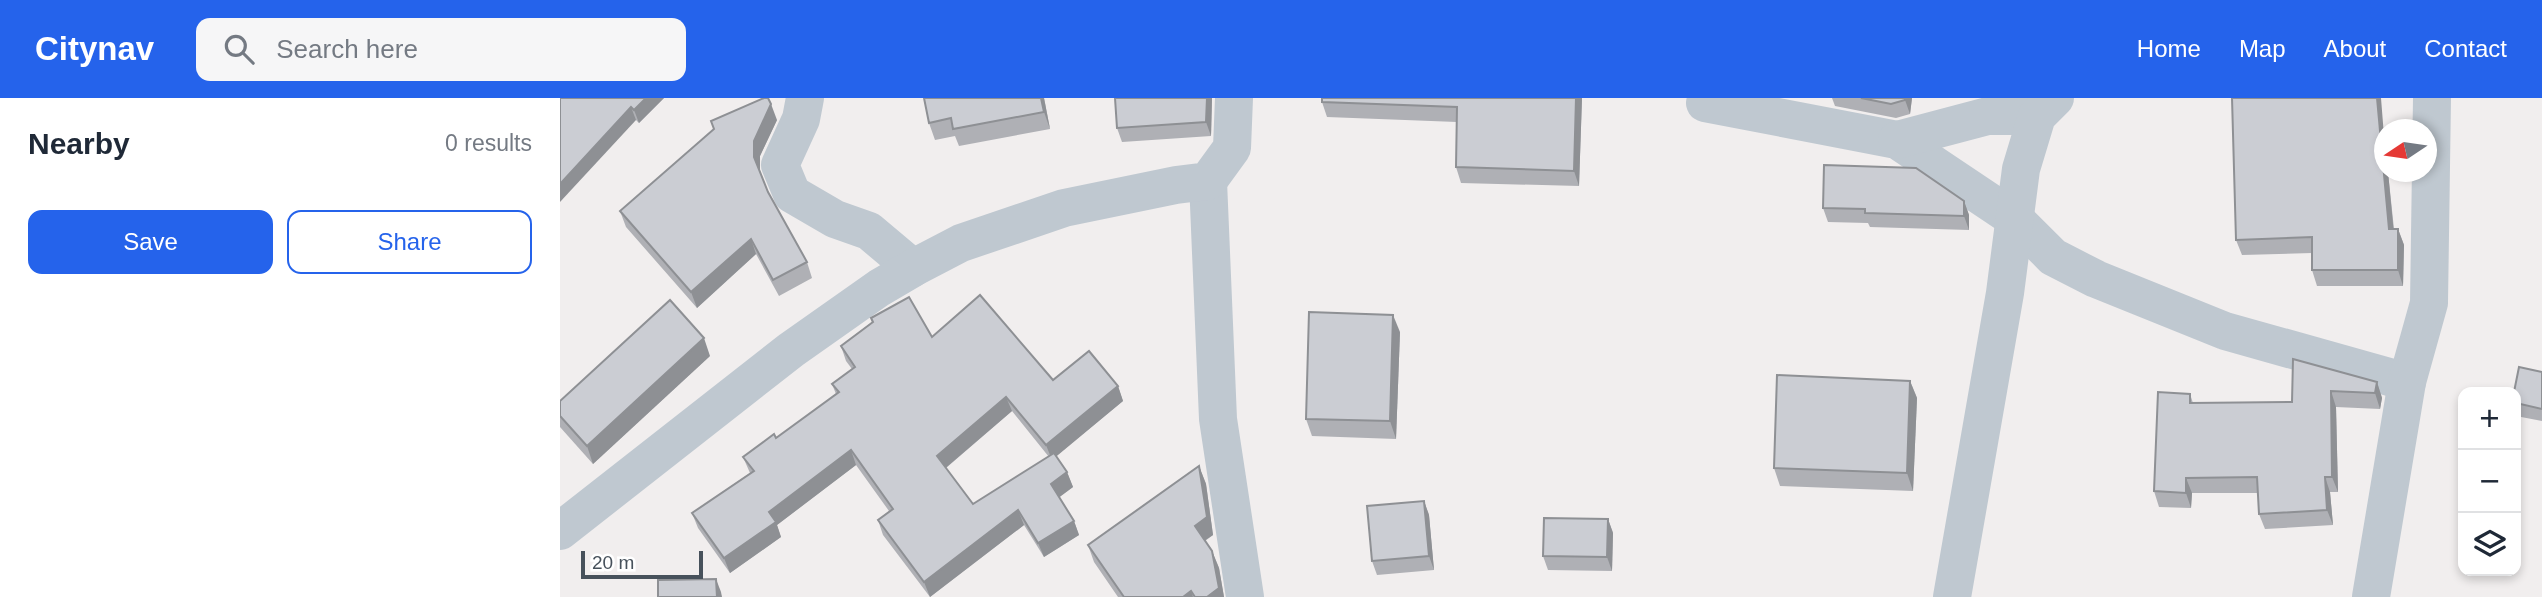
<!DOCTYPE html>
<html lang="en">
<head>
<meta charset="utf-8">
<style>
	:root { --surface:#fff; --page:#f6f6f7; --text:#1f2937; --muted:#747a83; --line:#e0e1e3; --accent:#2563eb }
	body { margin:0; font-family:Arial,sans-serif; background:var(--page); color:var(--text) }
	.controls { position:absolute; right:21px; bottom:21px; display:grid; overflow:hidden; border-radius:14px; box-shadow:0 4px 10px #0003 }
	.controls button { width:63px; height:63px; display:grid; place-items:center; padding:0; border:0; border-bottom:2px solid var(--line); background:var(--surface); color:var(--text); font:35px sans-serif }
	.compass { position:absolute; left:1814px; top:21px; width:63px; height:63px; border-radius:50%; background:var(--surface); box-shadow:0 4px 10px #0003; rotate:257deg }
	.scale { position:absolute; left:21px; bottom:18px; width:122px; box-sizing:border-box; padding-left:7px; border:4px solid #47515b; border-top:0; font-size:19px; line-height:24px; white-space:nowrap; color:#47515b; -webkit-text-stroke:5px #fff; paint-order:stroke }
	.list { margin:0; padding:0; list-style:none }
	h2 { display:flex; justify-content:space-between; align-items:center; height:91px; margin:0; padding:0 28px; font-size:30px }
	h2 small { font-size:23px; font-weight:400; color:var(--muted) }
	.actions { display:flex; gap:14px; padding:21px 28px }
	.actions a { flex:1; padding:16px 0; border:2px solid var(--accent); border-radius:14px; text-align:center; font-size:24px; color:var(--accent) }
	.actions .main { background:var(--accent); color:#fff }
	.icon { flex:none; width:38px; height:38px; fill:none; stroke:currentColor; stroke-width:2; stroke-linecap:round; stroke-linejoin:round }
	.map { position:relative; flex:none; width:1982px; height:499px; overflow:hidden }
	header { display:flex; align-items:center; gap:42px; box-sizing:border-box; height:98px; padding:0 35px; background:var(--accent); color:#fff }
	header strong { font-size:33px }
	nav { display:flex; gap:38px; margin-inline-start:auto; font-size:24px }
	.search { width:490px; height:63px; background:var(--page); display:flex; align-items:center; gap:18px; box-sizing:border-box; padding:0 24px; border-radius:14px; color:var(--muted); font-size:26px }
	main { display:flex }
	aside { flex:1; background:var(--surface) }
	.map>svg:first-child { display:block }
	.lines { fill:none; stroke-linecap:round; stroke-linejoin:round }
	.minor { stroke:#bfc8d0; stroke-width:38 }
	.wall { fill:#afb0b5; fill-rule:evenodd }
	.shaded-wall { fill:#8e9094 }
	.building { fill:#cbcdd3; stroke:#8e9094; stroke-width:2 }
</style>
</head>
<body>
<header>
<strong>Citynav</strong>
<div class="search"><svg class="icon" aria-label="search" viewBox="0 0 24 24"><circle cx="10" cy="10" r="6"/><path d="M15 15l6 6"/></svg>Search here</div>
<nav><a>Home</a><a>Map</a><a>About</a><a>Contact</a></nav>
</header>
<main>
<aside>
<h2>Nearby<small>0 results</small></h2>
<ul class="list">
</ul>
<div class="actions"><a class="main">Save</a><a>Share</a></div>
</aside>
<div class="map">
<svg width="1982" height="499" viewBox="0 0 1982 499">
	<rect width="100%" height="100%" fill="#f1eeee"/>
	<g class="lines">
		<g class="minor">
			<polyline points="245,0 241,21 220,67 232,96 275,121 309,133 353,170"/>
			<polyline points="1145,5 1337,42 1455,121 1493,159 1536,181 1665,233 1847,284"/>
			<polyline points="1337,42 1428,18 1477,18"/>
			<polyline points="648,83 658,321 685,499"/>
			<polyline points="0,433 231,252 319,190 353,170 401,145 504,110 616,87 648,83 672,50 674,0"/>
			<polyline points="1392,499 1445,195 1461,71 1477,18 1495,0"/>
			<polyline points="1811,499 1847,284 1869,205 1872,0"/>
		</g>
	</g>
	<g class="wall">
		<polygon points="0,0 104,0 79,25 76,22"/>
		<polygon points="484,0 490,31 399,48 395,38 375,42 369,25"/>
		<polygon points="652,0 651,38 562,44 557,30"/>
		<polygon points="1022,0 1019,88 901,85 896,69 897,24 767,19 762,4"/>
		<polygon points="1272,0 1352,0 1350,16 1336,20 1275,8"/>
		<polygon points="217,22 200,58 200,73 208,94 247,164 252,180 219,198 196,156 137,210 66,129 60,113 154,31"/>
		<polygon points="1824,74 1828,74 1834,131 1838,131 1844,147 1843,188 1757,188 1752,172 1752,155 1682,157 1676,142"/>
		<polygon points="1404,103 1409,117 1409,132 1310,129 1308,125 1268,124 1263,110"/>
		<path d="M 311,220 L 372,239 L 493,282 L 558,288 L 563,303 L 496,358 L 507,374 L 513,389 L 499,399 L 514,423 L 519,437 L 484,459 L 464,427 L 370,499 L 323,437 L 318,422 L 329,413 L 296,367 L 217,427 L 221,439 L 170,475 L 138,430 L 132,415 L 190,375 L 183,359 L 216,340 L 276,296 L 272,286 L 292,271 L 286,263 L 281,248 L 312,224 ZM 452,313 L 489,359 L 413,406 L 386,370 Z"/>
		<polygon points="840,234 836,341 752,338 746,321"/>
		<polygon points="150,258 33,366 0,329 0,303"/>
		<polygon points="1733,261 1817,284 1822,300 1820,311 1776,309 1778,394 1770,394 1773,427 1705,431 1699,416 1698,395 1632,395 1631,410 1599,409 1594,393 1630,296 1633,305 1732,304"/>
		<polygon points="1982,274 1982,323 1956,318 1956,294"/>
		<polygon points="1350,283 1357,300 1353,393 1220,388 1214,370"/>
		<polygon points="639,368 646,386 653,437 645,443 652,453 659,470 664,499 558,499 534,464 528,447"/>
		<polygon points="864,403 869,417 874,472 817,477 812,463"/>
		<polygon points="1048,421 1053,435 1052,473 988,472 983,458"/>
	</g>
	<g class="shaded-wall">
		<polygon points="86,0 104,0 79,25 74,12"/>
		<polygon points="481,0 484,0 490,31 484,14"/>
		<polygon points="647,0 652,0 651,38 646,24"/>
		<polygon points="1016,0 1022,0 1019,88 1014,73"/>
		<polygon points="1345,0 1352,0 1350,16 1345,2"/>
		<polygon points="1817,0 1821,0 1824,38 1824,74 1828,74 1835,147 1829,131"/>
		<polygon points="211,6 217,22 200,58 200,75 194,59 194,43"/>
		<polygon points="71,9 76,22 0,104 0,86"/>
		<polygon points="1404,103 1409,117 1409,132 1404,118"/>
		<polygon points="1838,131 1844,147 1843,188 1838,172"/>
		<polygon points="191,141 196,156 137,210 131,194"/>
		<polygon points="833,217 840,234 836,341 830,323"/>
		<polygon points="144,240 150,258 33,366 27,348"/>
		<polygon points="1350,283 1357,300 1353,393 1347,375"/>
		<polygon points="1817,284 1822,300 1820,311 1815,295"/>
		<polygon points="558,288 563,303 492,362 486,347"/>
		<polygon points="1771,293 1776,309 1778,394 1772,379"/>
		<polygon points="446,299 452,313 382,373 377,358"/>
		<polygon points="291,352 296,367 217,427 221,439 170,475 164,460 209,414"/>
		<polygon points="639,368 646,386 653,437 641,445 635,428"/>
		<polygon points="507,374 513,389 497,401 491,386"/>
		<polygon points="1765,379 1770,394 1773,427 1767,412"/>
		<polygon points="1626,380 1632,395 1631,410 1626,395"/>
		<polygon points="864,403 869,417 874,472 869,458"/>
		<polygon points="458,412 464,427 370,499 364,484"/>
		<polygon points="1048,421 1053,435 1052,473 1047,459"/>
		<polygon points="514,423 519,437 484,459 478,445"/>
		<polygon points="652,453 659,470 664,499 647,499"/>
		<polygon points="156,481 161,494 162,499 157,499"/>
		<polygon points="631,493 633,499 623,499"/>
	</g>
	<g class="building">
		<polygon points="0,0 86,0 74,12 71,9 0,86"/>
		<polygon points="204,0 208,0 211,6 194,43 194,59 208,94 247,164 213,182 191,141 131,194 60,113 154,31 151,23"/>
		<polygon points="364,0 481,0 484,14 393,31 391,20 369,25"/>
		<polygon points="555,0 647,0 646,24 557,30"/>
		<polygon points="762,0 1016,0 1014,73 896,69 897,9 762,4"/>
		<polygon points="1301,0 1345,0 1345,2 1331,6"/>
		<polygon points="1672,0 1817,0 1829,131 1838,131 1838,172 1752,172 1752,139 1676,142"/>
		<polygon points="1264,67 1356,70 1404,103 1404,118 1305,115 1305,111 1263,110"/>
		<polygon points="420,197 493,282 529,253 558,288 486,347 446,299 377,358 413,406 494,355 507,374 491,386 514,423 478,445 458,412 364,484 318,422 333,411 291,352 209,414 216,424 164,460 132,415 194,373 183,359 214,336 216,340 279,294 272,286 295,269 281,248 313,224 311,220 349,199 372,239"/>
		<polygon points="110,202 144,240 27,348 0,318 0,303"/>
		<polygon points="749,214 833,217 830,323 746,321"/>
		<polygon points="1733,261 1817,284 1815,295 1771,293 1772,379 1765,379 1767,412 1699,416 1697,379 1626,380 1626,395 1594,393 1598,294 1630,296 1630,305 1732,304"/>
		<polygon points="1959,269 1982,274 1982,311 1956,305 1956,294 1954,294"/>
		<polygon points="1217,277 1350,283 1347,375 1214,370"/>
		<polygon points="639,368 647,419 635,428 652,453 659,490 647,499 635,499 631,493 623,499 564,499 528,447"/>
		<polygon points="864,403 869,458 812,463 807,408"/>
		<polygon points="984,420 1048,421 1047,459 983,458"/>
		<polygon points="156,481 157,499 98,499 98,482"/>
	</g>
</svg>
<div class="controls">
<button>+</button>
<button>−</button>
<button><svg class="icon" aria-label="layers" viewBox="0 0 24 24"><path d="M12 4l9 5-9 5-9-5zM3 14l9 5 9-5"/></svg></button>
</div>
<svg class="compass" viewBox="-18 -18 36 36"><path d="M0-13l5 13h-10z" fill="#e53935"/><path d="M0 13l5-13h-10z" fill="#747a83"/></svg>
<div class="scale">20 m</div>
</div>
</main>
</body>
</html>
